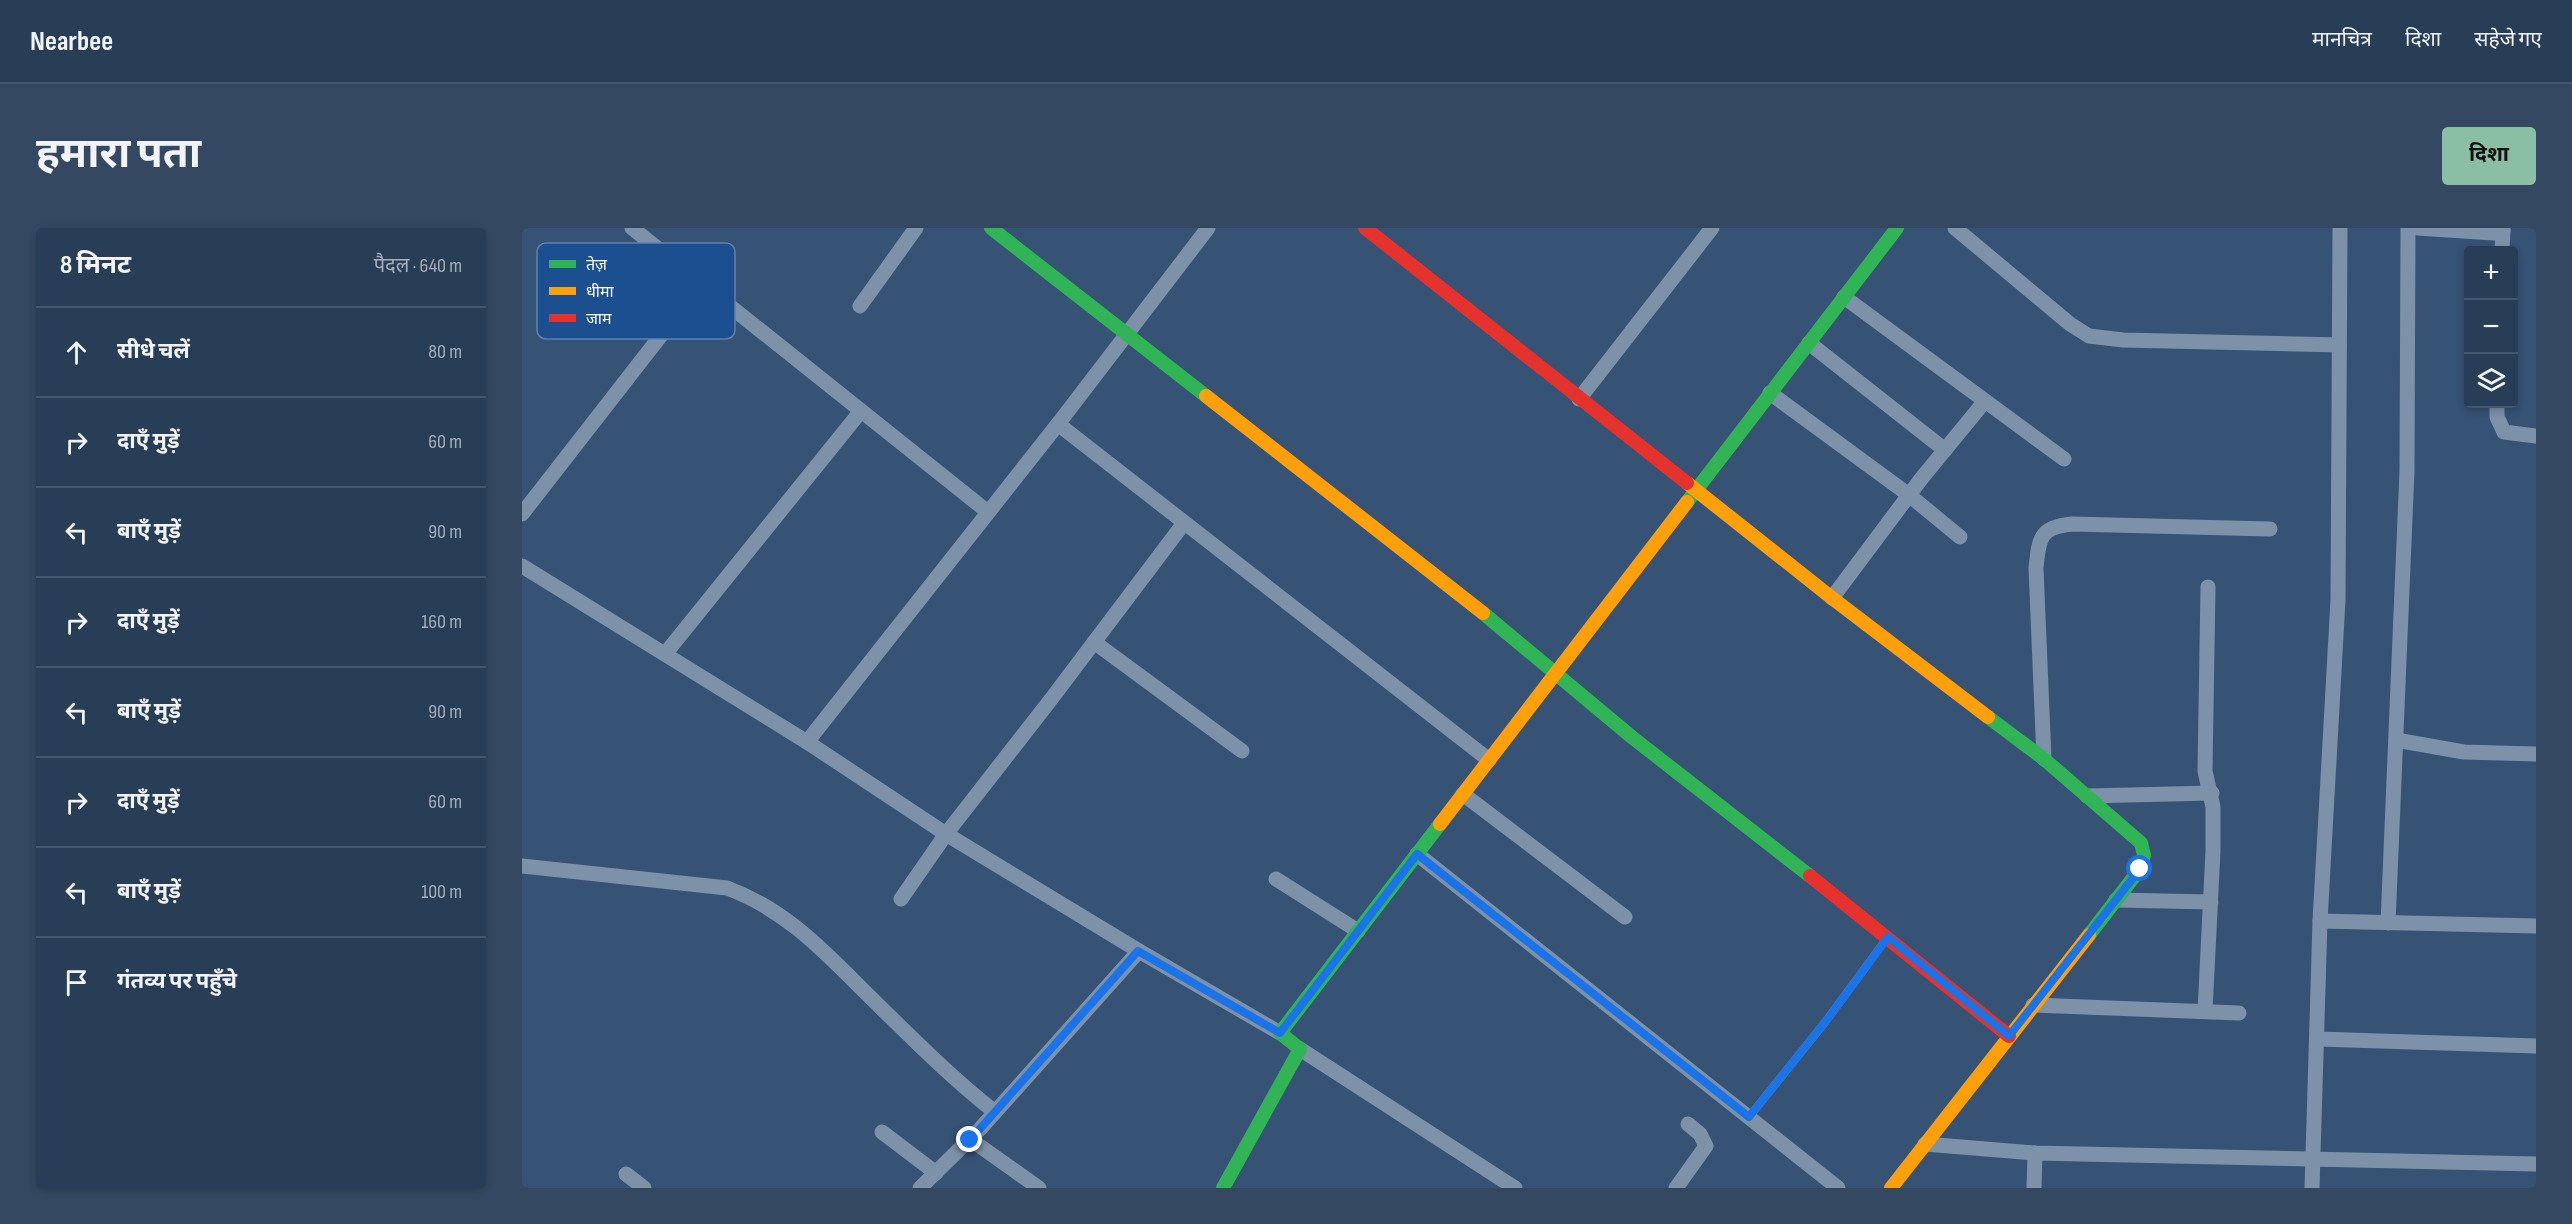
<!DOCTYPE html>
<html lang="hi">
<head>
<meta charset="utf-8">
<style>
	:root { --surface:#283e57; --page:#344961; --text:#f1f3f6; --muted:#a5aeba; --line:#44576d; --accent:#8abfa5 }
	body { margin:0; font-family:"Sofia Sans Condensed","Noto Sans Devanagari",sans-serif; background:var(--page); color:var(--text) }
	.controls { position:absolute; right:18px; top:18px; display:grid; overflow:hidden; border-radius:6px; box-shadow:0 3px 9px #0003 }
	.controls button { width:54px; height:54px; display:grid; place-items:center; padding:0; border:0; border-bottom:2px solid var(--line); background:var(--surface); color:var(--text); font:30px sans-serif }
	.stop { position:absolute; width:18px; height:18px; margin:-14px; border:4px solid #1a73e8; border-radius:50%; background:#fff }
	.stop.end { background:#1a73e8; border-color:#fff; box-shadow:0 2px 6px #0008 }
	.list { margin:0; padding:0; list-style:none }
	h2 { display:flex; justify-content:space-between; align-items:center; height:78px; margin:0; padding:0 24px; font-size:26px }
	h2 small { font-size:20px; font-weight:400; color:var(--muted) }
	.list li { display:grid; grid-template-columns:39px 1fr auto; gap:18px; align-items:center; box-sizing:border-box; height:90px; padding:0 24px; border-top:2px solid var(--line) }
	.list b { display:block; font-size:22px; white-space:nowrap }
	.list em { font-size:20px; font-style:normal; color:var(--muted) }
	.icon { flex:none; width:33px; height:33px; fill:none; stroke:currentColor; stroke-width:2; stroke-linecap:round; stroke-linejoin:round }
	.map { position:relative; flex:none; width:2014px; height:960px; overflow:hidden; border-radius:6px }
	header { display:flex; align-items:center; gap:36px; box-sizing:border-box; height:84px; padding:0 30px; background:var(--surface); border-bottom:2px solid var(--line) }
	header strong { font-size:28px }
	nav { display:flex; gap:33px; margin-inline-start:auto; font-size:21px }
	.intro { display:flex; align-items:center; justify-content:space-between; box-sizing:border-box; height:144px; padding:0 36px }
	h1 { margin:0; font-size:42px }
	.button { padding:15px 27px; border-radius:6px; background:var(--accent); color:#111; font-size:21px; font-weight:700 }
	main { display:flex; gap:36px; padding:0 36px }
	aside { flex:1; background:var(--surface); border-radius:6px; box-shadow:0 3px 9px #0003 }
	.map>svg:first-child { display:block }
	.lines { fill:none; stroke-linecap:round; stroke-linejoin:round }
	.lane { stroke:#7d92a8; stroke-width:8 }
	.street { stroke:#7d92a8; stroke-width:15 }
	.fast { stroke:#30b455; stroke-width:14 }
	.slow { stroke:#ff9f0a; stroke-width:14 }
	.jam { stroke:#e5322d; stroke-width:14 }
	.route { stroke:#1a73e8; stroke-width:8 }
	.key { fill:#1b4f8f; stroke:#5f84b1; stroke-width:1.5 }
	.key-label { font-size:16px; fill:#fff }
</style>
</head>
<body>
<header>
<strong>Nearbee</strong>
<nav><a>मानचित्र</a><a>दिशा</a><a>सहेजे गए</a></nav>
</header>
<div class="intro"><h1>हमारा पता</h1><a class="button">दिशा</a></div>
<main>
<aside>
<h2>8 मिनट<small>पैदल · 640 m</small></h2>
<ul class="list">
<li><svg class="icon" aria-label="ahead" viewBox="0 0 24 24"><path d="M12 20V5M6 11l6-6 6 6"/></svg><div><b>सीधे चलें</b></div><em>80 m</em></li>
<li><svg class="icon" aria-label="right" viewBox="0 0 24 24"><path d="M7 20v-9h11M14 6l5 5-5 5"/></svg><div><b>दाएँ मुड़ें</b></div><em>60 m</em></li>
<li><svg class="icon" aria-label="left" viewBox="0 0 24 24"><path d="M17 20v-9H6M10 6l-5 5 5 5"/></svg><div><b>बाएँ मुड़ें</b></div><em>90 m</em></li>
<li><svg class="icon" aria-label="right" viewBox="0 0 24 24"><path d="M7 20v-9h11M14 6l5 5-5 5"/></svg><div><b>दाएँ मुड़ें</b></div><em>160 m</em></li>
<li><svg class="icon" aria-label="left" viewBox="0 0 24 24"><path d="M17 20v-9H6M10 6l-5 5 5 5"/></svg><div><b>बाएँ मुड़ें</b></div><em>90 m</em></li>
<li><svg class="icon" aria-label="right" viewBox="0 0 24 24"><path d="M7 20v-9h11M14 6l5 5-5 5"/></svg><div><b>दाएँ मुड़ें</b></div><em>60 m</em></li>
<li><svg class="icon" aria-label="left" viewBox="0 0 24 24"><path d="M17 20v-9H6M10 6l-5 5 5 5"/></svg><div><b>बाएँ मुड़ें</b></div><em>100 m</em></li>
<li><svg class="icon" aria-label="arrive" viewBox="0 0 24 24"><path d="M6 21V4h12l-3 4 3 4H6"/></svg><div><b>गंतव्य पर पहुँचे</b></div></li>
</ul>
</aside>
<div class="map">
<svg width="2014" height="960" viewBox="0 0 2014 960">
	<rect width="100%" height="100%" fill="#365274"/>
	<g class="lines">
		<polyline class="lane" points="1227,889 1304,793 1365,710"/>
		<g class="street">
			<polyline points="110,0 466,284"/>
			<polyline points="1433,0 1548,96 1567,108 1601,112 1817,117"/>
			<polyline points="1896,0 1972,5 1981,3 1981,0"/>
			<polyline points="1980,22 1981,3"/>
			<polyline points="1322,69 1542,231"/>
			<polyline points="338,78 394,0"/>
			<polyline points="1287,115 1423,222"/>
			<polyline points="1248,165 1387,267 1438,309"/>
			<polyline points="1057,171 1190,0"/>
			<polyline points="1975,176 1975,189 1982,204 2014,208"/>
			<polyline points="536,196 686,0"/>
			<polyline points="0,286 179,56"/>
			<polyline points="0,338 285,514 424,606 617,723 758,805"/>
			<polyline points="1310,370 1399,251 1463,173"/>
			<polyline points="572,414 720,523"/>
			<polyline points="143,426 339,183"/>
			<polyline points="1874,512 1942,524 2014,526"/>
			<polyline points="285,514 536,196 967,532"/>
			<path d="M 1522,531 L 1514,340 C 1517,311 1517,299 1550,296 L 1748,301"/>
			<polyline points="941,566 1103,689"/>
			<polyline points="1565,568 1690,565"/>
			<polyline points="895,626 1316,960"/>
			<path d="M 0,638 L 205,660 C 262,681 300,721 342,763 C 384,804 427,848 473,884"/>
			<polyline points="754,651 836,703"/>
			<polyline points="379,671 424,606 530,470 662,295"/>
			<polyline points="1594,672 1689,674"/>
			<polyline points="1798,693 2014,698"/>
			<polyline points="1866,695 1885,243 1886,0"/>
			<polyline points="1511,777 1717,785"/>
			<polyline points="1683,783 1691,623 1691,579 1683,543 1686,359"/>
			<polyline points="1796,811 2014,818"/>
			<polyline points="778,821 993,960"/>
			<polyline points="360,904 414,945"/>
			<polyline points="448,911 517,960"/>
			<polyline points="1403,916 1513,925 2014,936"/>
			<polyline points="104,946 122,960"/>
			<polyline points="398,960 458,901 617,723"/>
			<polyline points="1154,960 1184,918 1178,906 1166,896"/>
			<polyline points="1512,960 1513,925"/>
			<polyline points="1790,960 1798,693 1816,372 1818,0"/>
		</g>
		<g class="fast">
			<polyline points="469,0 684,168"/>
			<polyline points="1165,274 1375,0"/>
			<polyline points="961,385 1111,510 1288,648"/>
			<polyline points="1466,489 1522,531 1619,615 1622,627 1618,641 1567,707"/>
			<polyline points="701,960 778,821 758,805 918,596"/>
		</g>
		<g class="slow">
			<polyline points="684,168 961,385"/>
			<polyline points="1165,255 1310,370 1466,489"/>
			<polyline points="918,596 1165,274"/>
			<polyline points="1369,960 1567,707"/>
		</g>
		<g class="jam">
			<polyline points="843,0 1165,255"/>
			<polyline points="1288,648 1487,808"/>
		</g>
	</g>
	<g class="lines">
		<polyline class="route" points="448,912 616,723 758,805 895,626 1227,889 1304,793 1366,709 1487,808 1618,641"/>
	</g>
	<rect x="15" y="15" width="198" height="96" rx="9" class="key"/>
	<rect x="27" y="32" width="27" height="8" fill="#30b455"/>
	<rect x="27" y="59" width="27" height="8" fill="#ff9f0a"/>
	<rect x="27" y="86" width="27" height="8" fill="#e5322d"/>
	<g class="key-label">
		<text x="64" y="42">तेज़</text>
		<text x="64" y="69">धीमा</text>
		<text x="64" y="96">जाम</text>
	</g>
</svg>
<div class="controls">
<button>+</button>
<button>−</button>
<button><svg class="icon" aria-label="layers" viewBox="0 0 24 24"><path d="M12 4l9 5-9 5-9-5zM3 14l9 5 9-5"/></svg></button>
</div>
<div class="stop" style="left:1618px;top:641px"></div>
<div class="stop end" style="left:448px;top:912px"></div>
</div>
</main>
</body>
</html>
